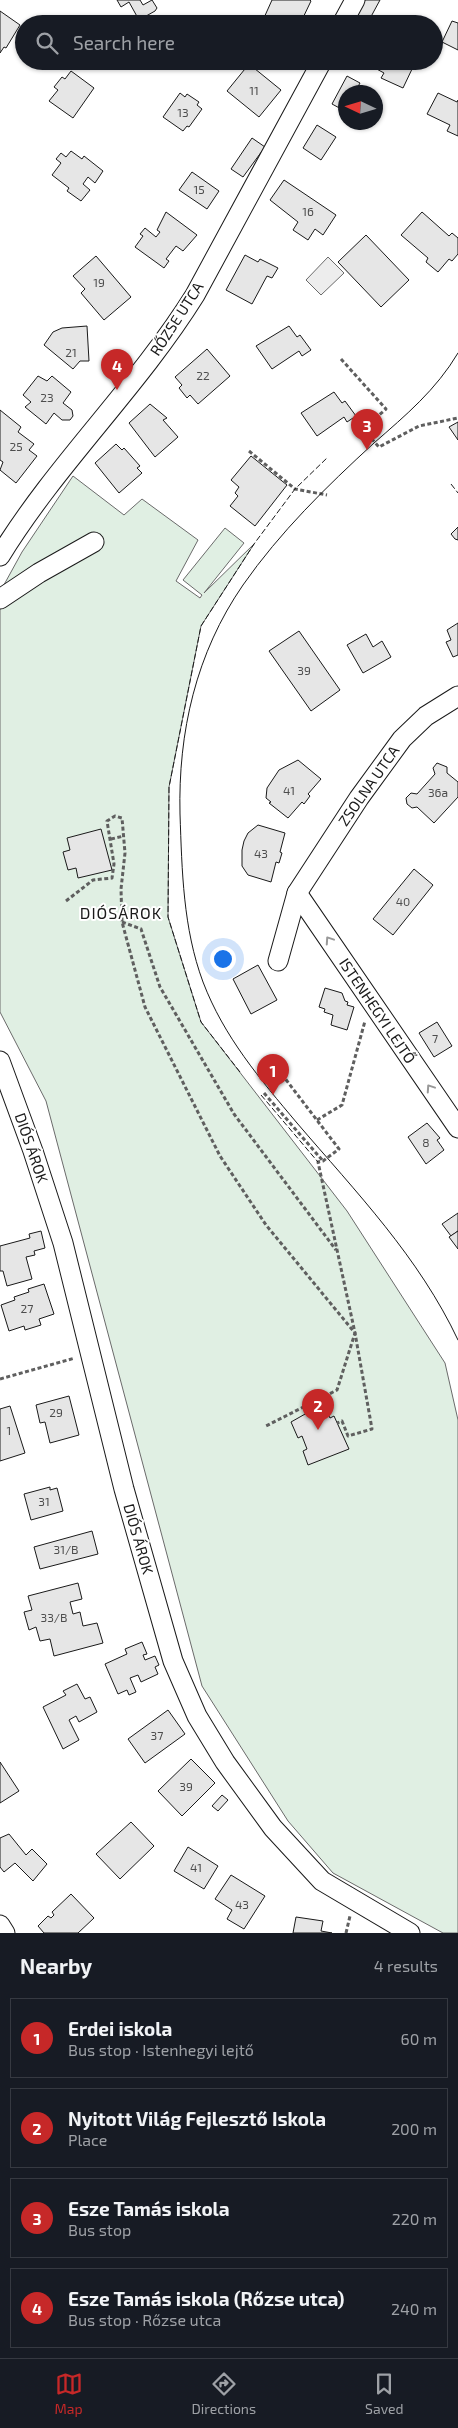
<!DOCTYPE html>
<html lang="en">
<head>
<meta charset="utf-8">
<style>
	:root { --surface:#171b24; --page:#20242c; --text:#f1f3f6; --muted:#9ea1a6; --line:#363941; --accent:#c62828 }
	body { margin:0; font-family:"Exo 2",sans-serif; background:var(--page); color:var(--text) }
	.compass { position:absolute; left:338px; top:85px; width:45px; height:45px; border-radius:50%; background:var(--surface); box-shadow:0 1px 4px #0004; rotate:274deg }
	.you { position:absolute; left:222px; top:958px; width:18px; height:18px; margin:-12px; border:4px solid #fff; border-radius:50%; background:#1a73e8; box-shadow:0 0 0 8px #1a73e833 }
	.badge { display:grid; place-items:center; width:32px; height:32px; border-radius:50%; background:var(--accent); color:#fff; font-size:16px; font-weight:700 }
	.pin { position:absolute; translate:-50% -41px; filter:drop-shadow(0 1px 2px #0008) }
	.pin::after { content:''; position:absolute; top:26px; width:18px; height:15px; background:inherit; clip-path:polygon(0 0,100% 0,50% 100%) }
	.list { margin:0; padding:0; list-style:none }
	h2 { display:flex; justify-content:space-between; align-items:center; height:65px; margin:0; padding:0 20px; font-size:21px }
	h2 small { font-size:16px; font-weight:400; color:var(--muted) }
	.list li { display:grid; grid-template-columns:32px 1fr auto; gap:15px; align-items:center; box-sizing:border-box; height:80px; margin:0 10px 10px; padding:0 10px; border:1px solid var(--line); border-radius:0px }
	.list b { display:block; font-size:19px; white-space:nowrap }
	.list p { margin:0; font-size:16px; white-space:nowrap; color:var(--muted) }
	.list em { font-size:16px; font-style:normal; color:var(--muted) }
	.icon { flex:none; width:28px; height:28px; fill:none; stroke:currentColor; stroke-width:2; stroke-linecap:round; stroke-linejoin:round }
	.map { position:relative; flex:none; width:458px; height:1933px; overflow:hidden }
	.search { position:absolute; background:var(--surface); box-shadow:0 1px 4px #0004; left:15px; right:15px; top:15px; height:55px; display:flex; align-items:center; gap:12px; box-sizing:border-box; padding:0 18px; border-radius:28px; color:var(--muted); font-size:19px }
	.sheet { height:425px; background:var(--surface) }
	nav { display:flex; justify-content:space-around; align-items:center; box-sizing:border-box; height:70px; border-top:1px solid var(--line); background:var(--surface); font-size:14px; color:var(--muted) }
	nav a { display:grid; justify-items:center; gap:2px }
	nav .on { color:var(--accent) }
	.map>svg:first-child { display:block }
	.green { fill:#e0efe3; stroke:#6a6a6a }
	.parking { fill:#ededed; stroke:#6a6a6a }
	.building { fill:#e6e6e6; stroke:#1a1a1a }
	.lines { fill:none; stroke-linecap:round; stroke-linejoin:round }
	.minor-casing { stroke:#1a1a1a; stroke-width:21 }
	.path { stroke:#5f5f5f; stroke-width:3; stroke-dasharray:4 2.5; stroke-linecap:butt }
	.minor { stroke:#fff; stroke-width:19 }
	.tram { stroke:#1a1a1a; stroke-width:1 }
	.fence { stroke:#1a1a1a; stroke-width:1; stroke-dasharray:6 2.5; stroke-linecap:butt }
	.oneway { stroke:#989898 }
	.labels { text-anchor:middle; stroke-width:4; stroke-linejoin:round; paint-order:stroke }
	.number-label { font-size:12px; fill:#4d4d4d }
	.street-label { font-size:15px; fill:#1a1a1a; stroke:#fff }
	.neighbourhood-label { font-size:16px; letter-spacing:1px; fill:#1a1a1a; stroke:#fff }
</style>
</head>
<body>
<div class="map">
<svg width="458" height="1933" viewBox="0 0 458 1933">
	<rect width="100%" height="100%" fill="#fff"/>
	<polygon class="green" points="73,476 124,515 142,499 198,540 176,581 200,598 202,595 183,580 225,528 244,543 204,593 254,544 201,626 169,787 168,917 201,1022 347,1211 445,1363 458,1420 458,1933 443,1933 333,1873 288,1821 202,1686 46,1101 0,1012 0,592 22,552"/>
	<polygon class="parking" points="328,257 344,273 321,295 306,280"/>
	<g class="building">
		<polygon points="117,0 140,0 143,5 152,0 157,8 155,11 139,20 129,2 121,7"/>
		<polygon points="272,0 310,0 311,1 300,24 269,24 263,20"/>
		<polygon points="365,0 380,0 367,24 352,24"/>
		<polygon points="0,11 20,25 6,48 4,47 0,53"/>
		<polygon points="452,21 458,23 458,50 442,42"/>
		<polygon points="362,61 413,61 410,66 413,67 403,88 381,78 384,73"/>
		<polygon points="249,64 281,90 259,117 227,91"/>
		<polygon points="71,71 94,88 73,118 49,101 58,90 54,87 62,77 65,79"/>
		<polygon points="347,76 360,83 355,92 346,92 345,111 332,104"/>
		<polygon points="180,93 185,97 187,94 199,102 197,105 202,109 189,127 187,126 183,131 163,117"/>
		<polygon points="438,93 457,102 458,100 458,136 447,131 450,125 427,114"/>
		<polygon points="317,125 336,137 321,160 303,148"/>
		<polygon points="252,138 265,147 243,177 231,169"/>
		<polygon points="71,151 82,159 84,156 103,171 95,183 88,177 83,184 90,190 81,201 67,191 69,188 52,175 61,163 56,159 61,153 66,157"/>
		<polygon points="192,172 219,191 207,209 179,190"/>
		<polygon points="284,180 336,215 323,235 315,229 308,240 293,230 298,222 270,200"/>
		<polygon points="166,212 197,235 183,251 176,246 166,259 169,261 164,268 135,247 143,236 140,234 145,228 156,237 160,232 157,230"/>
		<polygon points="422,212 449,236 452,233 458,238 458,254 452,261 449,259 438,272 426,262 428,258 401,235"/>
		<polygon points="366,235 409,280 381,307 338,262"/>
		<polygon points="245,255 258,262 260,259 278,268 272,278 267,276 252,304 226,290"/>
		<polygon points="96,256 131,297 104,320 81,293 85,289 73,276"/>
		<polygon points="87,326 89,361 80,361 73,369 44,345 53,332 62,328"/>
		<polygon points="289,326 297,337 300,335 311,350 302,356 299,351 272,369 256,346"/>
		<polygon points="207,349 230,376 198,404 190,395 187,398 179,388 182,385 175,377"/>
		<polygon points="38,376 47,381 52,376 71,392 63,403 72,410 73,416 70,420 62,420 54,413 46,424 25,407 31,402 23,395"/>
		<polygon points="334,392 342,403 345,401 356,416 347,422 344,417 317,436 301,413"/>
		<polygon points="150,404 167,418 163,420 178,437 155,457 129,423"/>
		<polygon points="0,410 21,427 18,432 34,444 29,450 37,456 16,483 0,470 3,462 0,460"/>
		<polygon points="458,422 458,440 449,427"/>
		<polygon points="116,444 122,450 124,448 140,466 137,468 142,473 119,493 95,463"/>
		<polygon points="251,456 287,485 255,526 230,506 238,496 235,493 239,487 231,480"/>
		<polygon points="458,527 458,540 455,539 451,534"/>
		<polygon points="458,623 458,655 453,657 446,642 451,640 447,630"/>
		<polygon points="299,631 340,690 311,711 269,651"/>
		<polygon points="366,634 373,647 382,641 391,657 363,673 347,645"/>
		<polygon points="298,760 321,779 308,794 310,796 304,804 302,802 288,818 269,803 271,802 266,798 267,788 279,770"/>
		<polygon points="437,763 447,767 447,773 458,782 458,797 434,823 417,807 412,808 407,804 406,798 411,793 417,794 435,774 433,768"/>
		<polygon points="258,825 285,833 280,852 282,853 279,863 276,862 271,882 248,875 242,866 242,850 244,841 248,833"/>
		<polygon points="101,829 112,870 78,878 76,868 68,870 63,852 70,850 67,838"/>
		<polygon points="414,869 433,885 393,935 373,919"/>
		<polygon points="258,965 277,1000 251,1014 233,979"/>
		<polygon points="325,988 342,993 345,1001 348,1002 347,1005 354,1007 347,1030 331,1025 333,1015 324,1012 325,1009 319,1007"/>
		<polygon points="437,1022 452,1046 434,1057 419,1033"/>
		<polygon points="427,1123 440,1138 437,1140 444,1150 426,1164 408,1137"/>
		<polygon points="458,1213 458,1231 451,1236 442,1224"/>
		<polygon points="41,1231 45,1248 34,1251 35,1255 26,1257 32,1279 7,1286 3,1271 0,1271 0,1246 30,1238 29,1234"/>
		<polygon points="458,1231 458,1249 449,1237"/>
		<polygon points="44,1284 54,1314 39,1319 41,1325 25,1330 24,1326 9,1331 1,1305 15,1300 14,1297 29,1292 28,1289"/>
		<polygon points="69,1396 79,1435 50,1443 45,1422 40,1423 36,1405"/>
		<polygon points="10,1406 25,1453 0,1461 0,1409"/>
		<polygon points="325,1408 330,1418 334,1416 349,1449 308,1465 303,1451 307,1449 302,1436 298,1438 291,1422 314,1409 316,1412"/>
		<polygon points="50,1487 50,1490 57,1488 63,1511 31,1520 24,1494"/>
		<polygon points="92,1531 98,1554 40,1569 34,1547"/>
		<polygon points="78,1583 82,1599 70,1602 73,1614 80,1612 83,1626 97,1623 103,1643 54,1656 50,1639 40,1641 36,1627 29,1630 24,1612 32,1610 28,1596"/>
		<polygon points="142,1642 147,1654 143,1655 145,1660 155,1656 159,1665 155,1667 158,1674 141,1682 138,1675 130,1678 136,1692 129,1695 127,1690 118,1694 105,1664 127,1654 125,1649"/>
		<polygon points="77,1684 85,1699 90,1697 97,1712 79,1722 76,1716 69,1720 79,1740 63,1749 43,1707 66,1695 63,1691"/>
		<polygon points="168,1710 185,1734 145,1763 128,1739"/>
		<polygon points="191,1759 215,1783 182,1816 158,1791"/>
		<polygon points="0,1762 19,1791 0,1803"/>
		<polygon points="222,1795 228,1800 218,1811 212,1806"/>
		<polygon points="131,1822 154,1846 120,1879 96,1854"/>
		<polygon points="9,1834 26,1855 32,1849 47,1864 33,1881 15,1863 4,1872 0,1867 0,1838"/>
		<polygon points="188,1847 218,1866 204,1889 174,1871"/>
		<polygon points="231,1875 265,1896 244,1929 227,1919 232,1910 215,1899"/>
		<polygon points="71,1894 94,1918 78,1933 44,1933 38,1926 48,1916 51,1918 54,1915 52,1912"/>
		<polygon points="296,1917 323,1921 321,1931 332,1933 293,1933"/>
	</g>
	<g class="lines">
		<defs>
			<g id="minor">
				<polyline points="342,24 355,0"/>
				<path d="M 0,556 C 57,463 137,388 195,295 L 322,61"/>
				<polyline points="0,599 39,573 94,542"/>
				<polyline points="297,893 458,1128"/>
				<polyline points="278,961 297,893 359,798 402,739 426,716 458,696"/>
				<polyline points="0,1061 33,1151 63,1243 124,1489 173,1661 197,1716 225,1762 273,1828 322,1881 410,1933"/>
				<polyline points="0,1925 5,1933"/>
			</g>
		</defs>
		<use href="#minor" class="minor-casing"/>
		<g class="path">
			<polyline points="341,359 386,409 363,429 379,447 419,426 458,418"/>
			<polyline points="249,451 295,489 327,495"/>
			<polyline points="111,839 124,836"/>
			<polyline points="66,901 93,880 112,878 114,864 107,821 115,816 122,818 125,853 121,889 122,922 145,1007 220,1156 266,1225 355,1333 337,1390 266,1426"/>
			<polyline points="122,922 141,929 160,987 234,1114 336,1250"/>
			<polyline points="274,1064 339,1149 323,1161 318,1162 355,1333 372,1429 348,1436 342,1421 337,1423"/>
			<polyline points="264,1093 323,1161"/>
			<polyline points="317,1120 342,1105 365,1021"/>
			<polyline points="0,1379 75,1358"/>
			<polyline points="346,1933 350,1916"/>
		</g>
		<use href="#minor" class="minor"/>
		<path class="tram" d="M 458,353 C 436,390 406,415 374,443 C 326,487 280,532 243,585 C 196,653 178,732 180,814 C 182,871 183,928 203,982 C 224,1037 260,1079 297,1123 C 356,1192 419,1257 458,1340"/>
		<g class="fence">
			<polyline points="451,484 458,493"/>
			<polyline points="240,1072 201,1022 168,917 169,787 201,626 254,544 295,489 328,457"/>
			<polyline points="261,1095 318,1162"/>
		</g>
	</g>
	<defs><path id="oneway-chevron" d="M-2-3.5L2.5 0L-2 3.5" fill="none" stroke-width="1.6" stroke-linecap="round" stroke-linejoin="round" transform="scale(1.25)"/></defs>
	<g class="oneway">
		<use href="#oneway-chevron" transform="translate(329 940) rotate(-124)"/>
		<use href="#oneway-chevron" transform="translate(430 1088) rotate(-124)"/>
	</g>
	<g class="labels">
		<g class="number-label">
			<text x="254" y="95">11</text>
			<text x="183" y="117">13</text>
			<text x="199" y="194">15</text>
			<text x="308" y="216">16</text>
			<text x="99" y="287">19</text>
			<text x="71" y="357">21</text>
			<text x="203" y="380">22</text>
			<text x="47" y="402">23</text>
			<text x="16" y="451">25</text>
			<text x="304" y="675">39</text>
			<text x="289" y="795">41</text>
			<text x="438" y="797">36a</text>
			<text x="261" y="858">43</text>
			<text x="403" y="906">40</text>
			<text x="435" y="1043">7</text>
			<text x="426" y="1147">8</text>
			<text x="27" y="1313">27</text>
			<text x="56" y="1417">29</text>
			<text x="9" y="1435">1</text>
			<text x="44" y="1506">31</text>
			<text x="66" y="1554">31/B</text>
			<text x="54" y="1622">33/B</text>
			<text x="157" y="1740">37</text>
			<text x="186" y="1791">39</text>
			<text x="196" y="1872">41</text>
			<text x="242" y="1909">43</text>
		</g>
		<g class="street-label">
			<text transform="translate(177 319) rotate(-57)" y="5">RŐZSE UTCA</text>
			<text transform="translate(369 786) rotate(-55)" y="5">ZSOLNA UTCA</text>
			<text transform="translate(377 1011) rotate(56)" y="5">ISTENHEGYI LEJTŐ</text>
			<text transform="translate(31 1148) rotate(71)" y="5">DIÓS ÁROK</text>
			<text transform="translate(138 1539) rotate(74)" y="5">DIÓS ÁROK</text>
		</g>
		<g class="neighbourhood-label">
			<text x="121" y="919">DIÓSÁROK</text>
		</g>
	</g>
</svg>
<svg class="compass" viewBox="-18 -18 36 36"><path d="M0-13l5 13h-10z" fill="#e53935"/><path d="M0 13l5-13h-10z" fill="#9ea1a6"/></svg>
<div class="you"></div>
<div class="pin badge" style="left:273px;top:1095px">1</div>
<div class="pin badge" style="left:318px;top:1430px">2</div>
<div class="pin badge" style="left:367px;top:450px">3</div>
<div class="pin badge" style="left:117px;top:390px">4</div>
<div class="search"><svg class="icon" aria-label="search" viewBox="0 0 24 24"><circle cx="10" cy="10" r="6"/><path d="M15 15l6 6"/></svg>Search here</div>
</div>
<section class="sheet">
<h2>Nearby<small>4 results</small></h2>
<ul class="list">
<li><span class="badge">1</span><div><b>Erdei iskola</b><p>Bus stop · Istenhegyi lejtő</p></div><em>60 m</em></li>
<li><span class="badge">2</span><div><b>Nyitott Világ Fejlesztő Iskola</b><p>Place</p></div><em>200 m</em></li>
<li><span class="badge">3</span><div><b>Esze Tamás iskola</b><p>Bus stop</p></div><em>220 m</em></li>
<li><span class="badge">4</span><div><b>Esze Tamás iskola (Rőzse utca)</b><p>Bus stop · Rőzse utca</p></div><em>240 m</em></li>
</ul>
</section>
<nav>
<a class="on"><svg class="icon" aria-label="map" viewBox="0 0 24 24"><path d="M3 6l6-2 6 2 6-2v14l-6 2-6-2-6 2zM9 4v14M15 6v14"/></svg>Map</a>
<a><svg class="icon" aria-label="directions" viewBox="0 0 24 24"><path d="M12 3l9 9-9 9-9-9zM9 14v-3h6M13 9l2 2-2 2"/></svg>Directions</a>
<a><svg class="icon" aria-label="saved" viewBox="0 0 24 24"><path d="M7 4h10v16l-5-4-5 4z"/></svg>Saved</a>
</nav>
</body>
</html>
